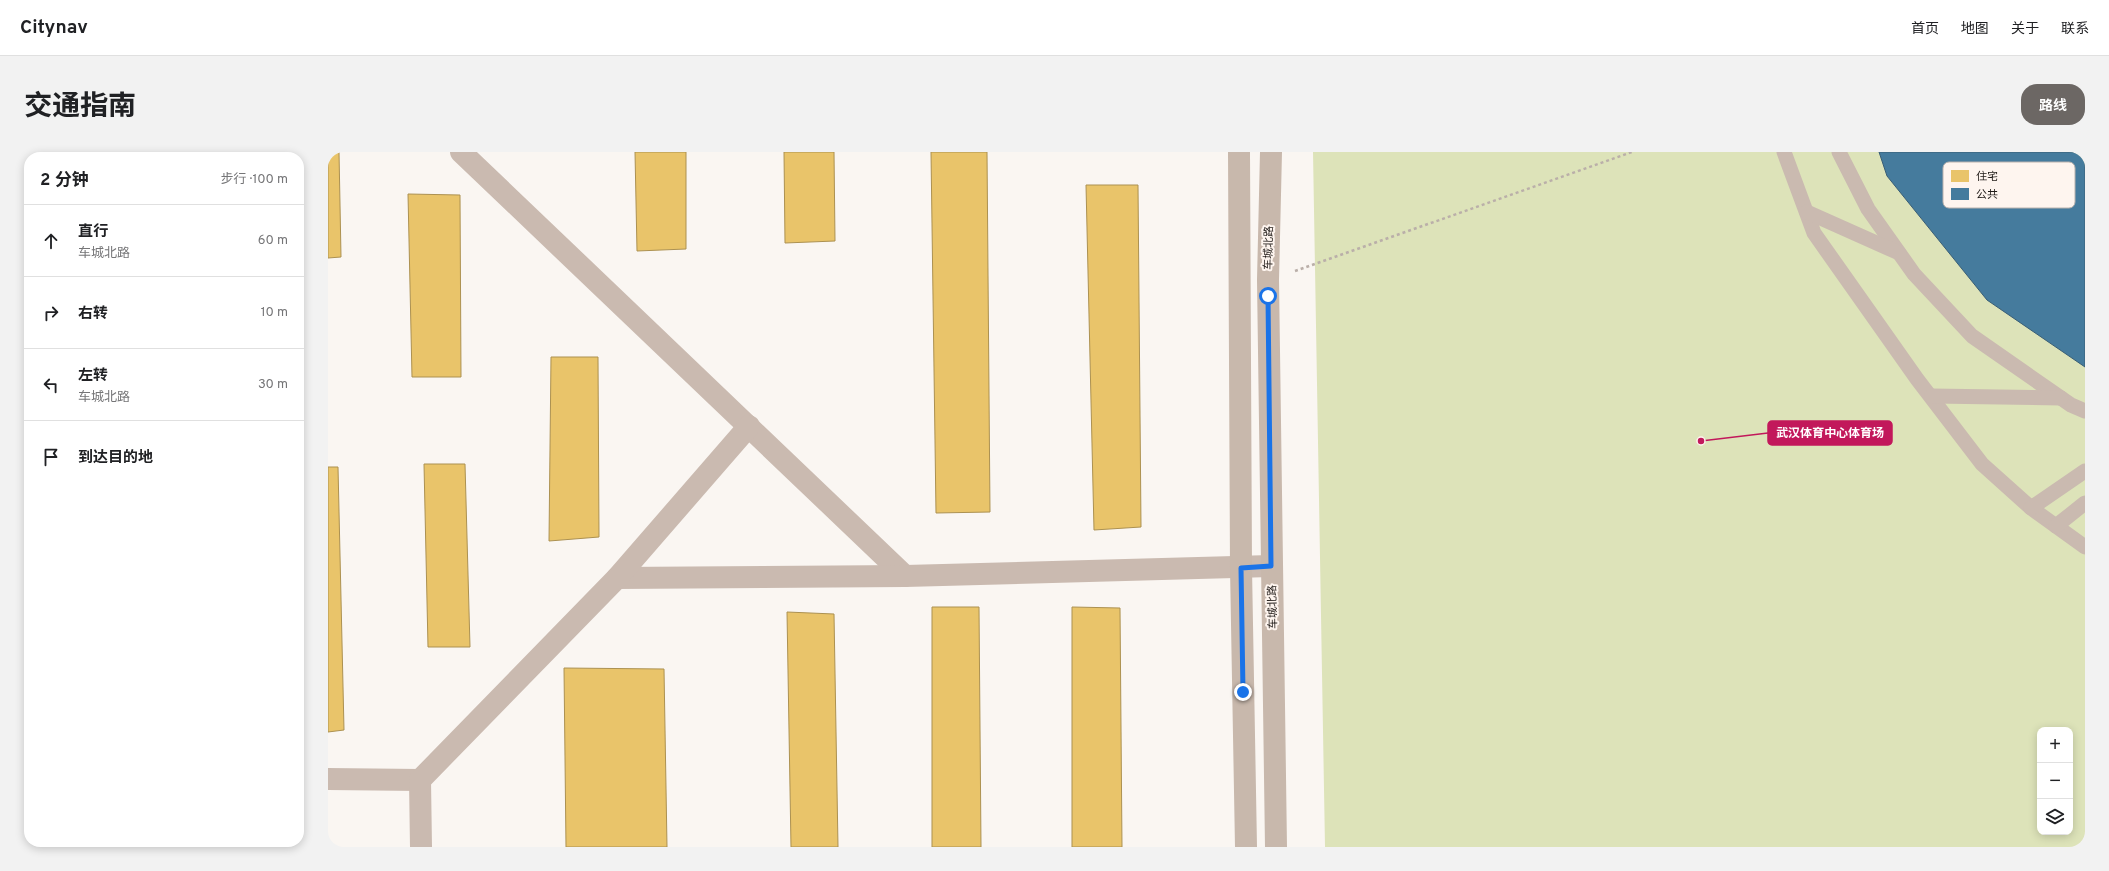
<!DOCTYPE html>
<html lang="zh">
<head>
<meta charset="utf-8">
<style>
	:root { --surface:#fff; --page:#f2f2f2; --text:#202124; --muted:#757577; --line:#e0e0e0; --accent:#6c6764 }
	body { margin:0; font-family:Overpass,"Noto Sans SC",sans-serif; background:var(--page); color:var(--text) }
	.controls { position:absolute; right:12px; bottom:12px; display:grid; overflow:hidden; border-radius:8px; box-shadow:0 2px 10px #0003 }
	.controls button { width:36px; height:36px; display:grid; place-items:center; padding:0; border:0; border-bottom:1px solid var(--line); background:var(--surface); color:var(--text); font:20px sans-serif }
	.stop { position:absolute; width:12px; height:12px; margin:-9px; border:3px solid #1a73e8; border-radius:50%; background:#fff }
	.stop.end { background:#1a73e8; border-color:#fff; box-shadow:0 1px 4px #0008 }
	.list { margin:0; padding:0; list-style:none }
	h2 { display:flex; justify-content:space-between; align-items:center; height:52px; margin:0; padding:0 16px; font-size:17px }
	h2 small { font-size:13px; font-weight:400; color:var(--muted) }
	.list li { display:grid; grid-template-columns:26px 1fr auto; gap:12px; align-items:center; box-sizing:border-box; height:72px; padding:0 16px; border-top:1px solid var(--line) }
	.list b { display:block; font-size:15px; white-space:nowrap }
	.list p { margin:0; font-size:13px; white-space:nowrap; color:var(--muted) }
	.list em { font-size:13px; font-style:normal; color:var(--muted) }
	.icon { flex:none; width:22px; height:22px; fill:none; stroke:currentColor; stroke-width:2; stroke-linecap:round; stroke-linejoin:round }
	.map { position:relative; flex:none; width:1757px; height:695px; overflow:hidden; border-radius:16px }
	header { display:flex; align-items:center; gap:24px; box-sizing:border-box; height:56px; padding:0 20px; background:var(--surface); border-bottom:1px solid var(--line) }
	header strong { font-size:19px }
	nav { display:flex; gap:22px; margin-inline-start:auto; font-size:14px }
	.intro { display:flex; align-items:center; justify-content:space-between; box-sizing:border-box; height:96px; padding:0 24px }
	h1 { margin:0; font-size:28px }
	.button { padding:10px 18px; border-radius:16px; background:var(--accent); color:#fff; font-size:14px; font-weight:700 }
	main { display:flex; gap:24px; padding:0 24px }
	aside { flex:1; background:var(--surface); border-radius:16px; box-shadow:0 2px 10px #0003 }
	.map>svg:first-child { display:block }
	.green { fill:#dde3b9; fill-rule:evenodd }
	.homes { fill:#e9c46a; stroke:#ac9151 }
	.public { fill:#457b9d; stroke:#3a5e75 }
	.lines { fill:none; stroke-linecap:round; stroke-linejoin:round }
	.path { stroke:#baafa9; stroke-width:2.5; stroke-dasharray:3 3; stroke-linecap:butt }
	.service { stroke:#cabab0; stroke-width:15 }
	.minor { stroke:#cabab0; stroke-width:22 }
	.secondary { stroke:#c8b8ac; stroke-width:22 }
	.route { stroke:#1a73e8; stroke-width:5 }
	.labels { text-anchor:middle; stroke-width:4; stroke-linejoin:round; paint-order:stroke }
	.street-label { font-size:11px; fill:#1f1a17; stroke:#fef5ef }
	.key { fill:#fef5ef; stroke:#bbb3ae; stroke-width:1 }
	.key-label { font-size:11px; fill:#1f1a17 }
	.leader { fill:none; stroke:#c2185b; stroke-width:1.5 }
	.callout-dot { fill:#c2185b; stroke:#fef5ef; stroke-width:1.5 }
	.callout { fill:#c2185b; stroke:#c2185b; stroke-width:1.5 }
	.callout-label { font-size:12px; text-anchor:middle; font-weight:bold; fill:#fff }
</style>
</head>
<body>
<header>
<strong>Citynav</strong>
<nav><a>首页</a><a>地图</a><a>关于</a><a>联系</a></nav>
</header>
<div class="intro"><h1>交通指南</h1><a class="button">路线</a></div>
<main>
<aside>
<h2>2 分钟<small>步行 · 100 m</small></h2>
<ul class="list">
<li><svg class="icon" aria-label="ahead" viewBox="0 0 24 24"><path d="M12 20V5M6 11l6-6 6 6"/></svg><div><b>直行</b><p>车城北路</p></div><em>60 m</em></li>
<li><svg class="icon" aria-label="right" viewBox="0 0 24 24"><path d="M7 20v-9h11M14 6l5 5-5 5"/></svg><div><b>右转</b></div><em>10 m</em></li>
<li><svg class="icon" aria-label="left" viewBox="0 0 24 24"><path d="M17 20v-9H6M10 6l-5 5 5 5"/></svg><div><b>左转</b><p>车城北路</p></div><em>30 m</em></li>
<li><svg class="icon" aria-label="arrive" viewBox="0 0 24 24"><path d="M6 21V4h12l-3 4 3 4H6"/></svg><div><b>到达目的地</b></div></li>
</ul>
</aside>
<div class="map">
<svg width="1757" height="695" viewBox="0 0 1757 695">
	<rect width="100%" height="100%" fill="#faf6f2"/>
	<path class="green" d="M 985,0 L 1757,0 L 1757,695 L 997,695 ZM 1712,578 L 1742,578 L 1742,680 L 1712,680 Z"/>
	<g class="homes">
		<polygon points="0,0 11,0 13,105 0,106"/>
		<polygon points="307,0 358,0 358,97 309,99"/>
		<polygon points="456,0 506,0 507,89 457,91"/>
		<polygon points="603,0 659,0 662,360 608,361"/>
		<polygon points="758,33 810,33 813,375 766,378"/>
		<polygon points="80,42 132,43 133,225 84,225"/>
		<polygon points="223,205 270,205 271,385 221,389"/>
		<polygon points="96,312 137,312 142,495 100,495"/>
		<polygon points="0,315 10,315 16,578 0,580"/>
		<polygon points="604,455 651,455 653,695 604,695"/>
		<polygon points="744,455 792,456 794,695 744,695"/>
		<polygon points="459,460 506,462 510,695 463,695"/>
		<polygon points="236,516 336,517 339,695 238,695"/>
	</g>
	<polygon class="public" points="1551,0 1757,0 1757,215 1659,148 1559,24"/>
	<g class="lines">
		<polyline class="path" points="967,119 1304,0"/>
		<g class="service">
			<polyline points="1456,0 1486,81 1589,227 1654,312 1703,356 1757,395"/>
			<polyline points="1511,0 1540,57 1586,122 1644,184 1743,253 1757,259"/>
			<polyline points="1479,60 1571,101"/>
			<polyline points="1604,244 1733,246"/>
			<polyline points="1703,356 1757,319"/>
			<polyline points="1728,374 1757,351"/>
		</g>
		<g class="minor">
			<polyline points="133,0 577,424"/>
			<polyline points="289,426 577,424 943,414"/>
			<polyline points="0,627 92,628"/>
			<polyline points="93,695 92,628 289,426 421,274"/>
		</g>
		<g class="secondary">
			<polyline points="911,0 913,416 918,695"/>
			<polyline points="943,0 940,128 948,695"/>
		</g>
	</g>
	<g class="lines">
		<polyline class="route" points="915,540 913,416 943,414 940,144"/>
	</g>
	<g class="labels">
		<g class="street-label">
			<text transform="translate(940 96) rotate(-89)" y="4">车城北路</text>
			<text transform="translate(944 455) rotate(-91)" y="4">车城北路</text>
		</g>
	</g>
	<rect x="1615" y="10" width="132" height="46" rx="6" class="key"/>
	<rect x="1623" y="18" width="18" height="12" fill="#e9c46a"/>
	<rect x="1623" y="36" width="18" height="12" fill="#457b9d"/>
	<g class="key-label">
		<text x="1648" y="28">住宅</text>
		<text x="1648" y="46">公共</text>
	</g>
	<path class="leader" d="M1373 289L1440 281"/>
	<circle class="callout-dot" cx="1373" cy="289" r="4"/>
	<rect class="callout" x="1440" y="269" width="124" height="24" rx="4"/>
	<g class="callout-label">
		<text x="1502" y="285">武汉体育中心体育场</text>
	</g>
</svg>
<div class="controls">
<button>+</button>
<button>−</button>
<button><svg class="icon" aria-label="layers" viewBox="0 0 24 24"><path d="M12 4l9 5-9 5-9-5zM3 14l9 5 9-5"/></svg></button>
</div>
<div class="stop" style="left:940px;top:144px"></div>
<div class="stop end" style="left:915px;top:540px"></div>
</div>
</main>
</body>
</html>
